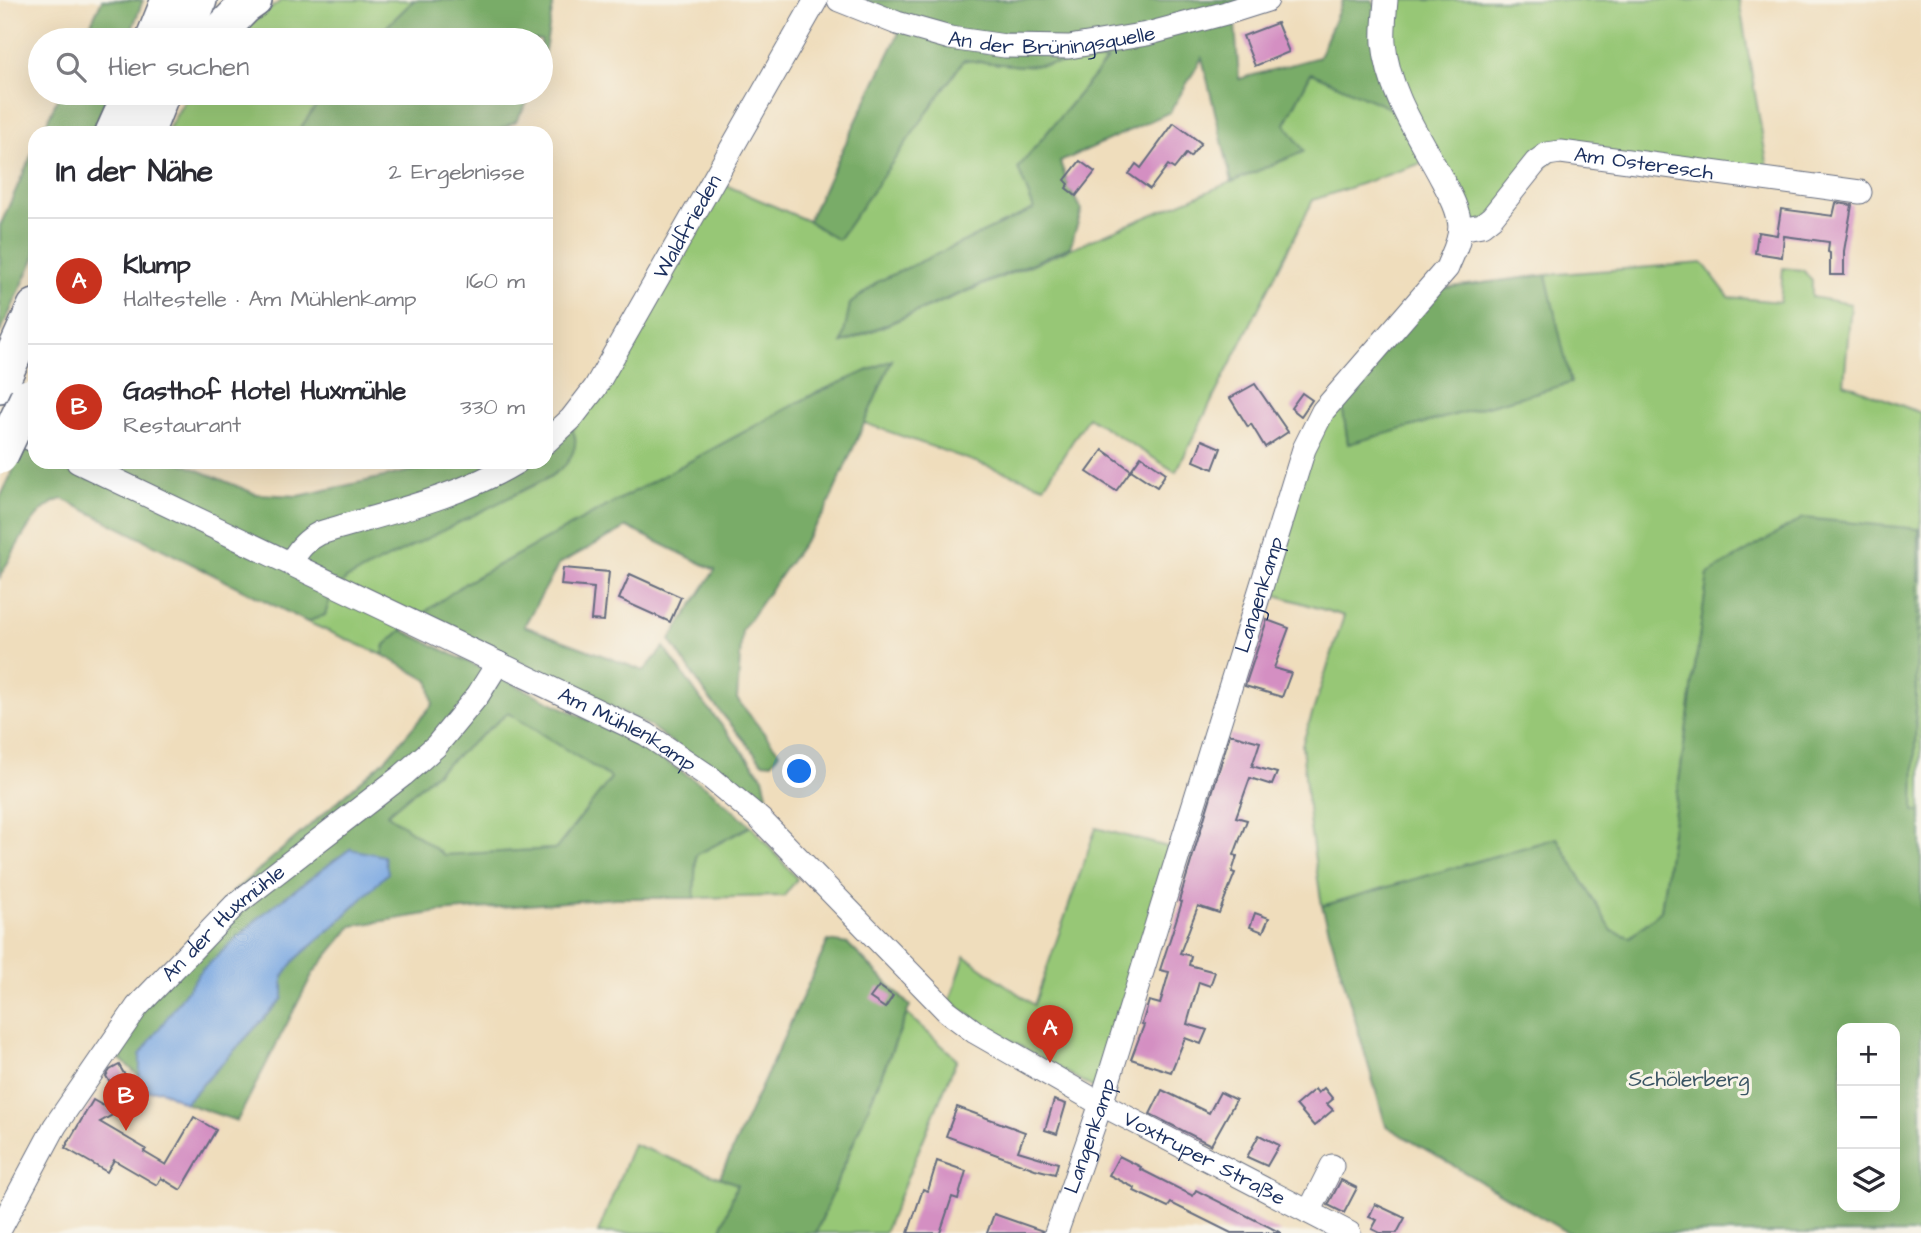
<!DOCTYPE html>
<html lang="de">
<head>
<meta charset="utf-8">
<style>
	:root { --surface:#fff; --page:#f7f7f7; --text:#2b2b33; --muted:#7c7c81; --line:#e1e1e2; --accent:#c8321e }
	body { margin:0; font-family:"Architects Daughter",sans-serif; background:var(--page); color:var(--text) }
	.controls { position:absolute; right:21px; bottom:21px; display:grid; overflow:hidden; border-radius:14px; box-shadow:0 7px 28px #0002 }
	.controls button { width:63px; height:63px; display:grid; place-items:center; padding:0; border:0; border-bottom:2px solid var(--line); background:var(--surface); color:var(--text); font:35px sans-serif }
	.you { position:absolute; left:800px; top:772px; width:24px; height:24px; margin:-18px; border:5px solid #fff; border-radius:50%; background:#1a73e8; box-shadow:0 0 0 10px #1a73e833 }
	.badge { display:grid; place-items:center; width:46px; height:46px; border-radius:50%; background:var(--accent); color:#fff; font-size:23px; font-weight:700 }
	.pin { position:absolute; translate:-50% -58px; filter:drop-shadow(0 2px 4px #0008) }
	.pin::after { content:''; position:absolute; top:37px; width:24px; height:21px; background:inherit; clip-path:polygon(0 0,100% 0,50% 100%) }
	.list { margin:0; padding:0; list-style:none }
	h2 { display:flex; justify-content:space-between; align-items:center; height:91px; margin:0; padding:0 28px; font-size:30px }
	h2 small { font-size:23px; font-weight:400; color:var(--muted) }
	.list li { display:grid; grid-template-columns:46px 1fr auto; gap:21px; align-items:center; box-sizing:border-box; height:126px; padding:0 28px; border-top:2px solid var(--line) }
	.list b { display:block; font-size:26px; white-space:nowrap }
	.list p { margin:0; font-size:23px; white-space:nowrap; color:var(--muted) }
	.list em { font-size:23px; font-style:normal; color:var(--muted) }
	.icon { flex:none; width:38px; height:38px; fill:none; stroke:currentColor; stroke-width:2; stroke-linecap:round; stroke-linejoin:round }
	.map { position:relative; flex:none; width:1921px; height:1233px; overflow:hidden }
	.search { position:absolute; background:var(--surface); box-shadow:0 7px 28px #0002; left:28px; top:28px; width:525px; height:77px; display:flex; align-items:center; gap:18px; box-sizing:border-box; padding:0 24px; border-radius:38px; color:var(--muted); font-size:26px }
	.panel { position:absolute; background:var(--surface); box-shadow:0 7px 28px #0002; left:28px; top:126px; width:525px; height:343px; border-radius:21px }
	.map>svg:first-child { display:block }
	.green { fill:#97c776; stroke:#597b6a; stroke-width:2 }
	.forest { fill:#79ac67; stroke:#4a6e62; stroke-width:2; fill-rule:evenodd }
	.water { fill:#79a7e2; stroke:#4a6ba0; stroke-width:2 }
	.building { fill:#d48fc2 }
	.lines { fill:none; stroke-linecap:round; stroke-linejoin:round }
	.minor-casing { stroke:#656c7f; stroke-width:25 }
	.highway-casing { stroke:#656c7f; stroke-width:38 }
	.minor { stroke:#fff; stroke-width:23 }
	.highway { stroke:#fff; stroke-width:35 }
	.highway-bridge-casing { stroke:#656c7f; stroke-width:38; stroke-linecap:butt }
	.highway-bridge { stroke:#fff; stroke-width:35 }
	.labels { text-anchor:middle; stroke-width:6; stroke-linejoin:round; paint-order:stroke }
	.street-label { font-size:21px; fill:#1b2f5e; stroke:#f7f3e8 }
	.park-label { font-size:21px; fill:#3a5564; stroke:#f7f3e8 }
</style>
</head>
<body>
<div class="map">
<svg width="1921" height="1233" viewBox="0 0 1921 1233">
	<rect width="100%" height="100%" fill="#f7f3e8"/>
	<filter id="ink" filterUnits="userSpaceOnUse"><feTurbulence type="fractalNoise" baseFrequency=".0143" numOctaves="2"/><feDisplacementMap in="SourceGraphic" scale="14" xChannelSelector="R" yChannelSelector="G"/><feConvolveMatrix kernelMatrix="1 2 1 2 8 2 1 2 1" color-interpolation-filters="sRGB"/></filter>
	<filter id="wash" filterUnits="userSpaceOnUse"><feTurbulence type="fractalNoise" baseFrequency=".00686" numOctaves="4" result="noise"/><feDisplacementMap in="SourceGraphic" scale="28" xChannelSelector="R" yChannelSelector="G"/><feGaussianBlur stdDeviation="1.57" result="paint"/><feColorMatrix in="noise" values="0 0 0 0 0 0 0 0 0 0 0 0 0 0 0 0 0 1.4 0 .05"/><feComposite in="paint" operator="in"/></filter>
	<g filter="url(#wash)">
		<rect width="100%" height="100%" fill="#efddbc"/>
		<g class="green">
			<polygon points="282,0 414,0 373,40 232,40 237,34"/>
			<polygon points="1386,0 1739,0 1770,180 1561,152 1492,217 1447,268 1458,242 1431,160 1313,200 1176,472 1088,417 1044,486 864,423 891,362 814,394 467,582 402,630 385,645 383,655 307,622 325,615 331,596 345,579 550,477 573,430 721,183 808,221 838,240 964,60 1022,66 1107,60 1018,168 1034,209 879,281 850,304 843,343 1303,152 1285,124 1311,73"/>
			<polygon points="189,93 325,93 297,133 166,133"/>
			<polygon points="1703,263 1729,297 1780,302 1783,268 1803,270 1812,281 1812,297 1851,304 1844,383 1921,413 1921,812 1914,812 1919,529 1708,574 1661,911 1630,938 1612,931 1557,838 1322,906 1310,828 1302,745 1344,616 1260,590 1304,449 1340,390 1348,444 1570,383 1546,275"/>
			<polygon points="508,713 612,778 556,849 444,855 387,814"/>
			<polygon points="751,826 797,879 784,896 694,898 696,855"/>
			<polygon points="1096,828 1179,850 1104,1094 980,1023 950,1001 965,956 1034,1005"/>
			<polygon points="907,1014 957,1059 884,1233 816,1233"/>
			<polygon points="633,1144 737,1184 720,1233 598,1233"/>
		</g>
		<g class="forest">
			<polygon points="102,0 143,0 128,40 83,40"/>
			<polygon points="414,0 554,0 541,72 541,40 373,40"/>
			<polygon points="860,0 1270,0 1235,24 1239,79 1319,57 1343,0 1372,0 1384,19 1407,116 1311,73 1285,124 1304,151 1232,182 1202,58 1170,112 1060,162 1072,194 1082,210 1070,247 842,343 850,304 879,281 1034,209 1018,168 1107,60 1022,66 964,60 838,240 808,221 899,33"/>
			<polygon points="60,93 109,93 92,133 42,133"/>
			<polygon points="325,93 533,93 516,121 494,133 297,133"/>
			<polygon points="35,147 35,257 0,333 0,226"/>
			<polygon points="1546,275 1571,383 1348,444 1340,390 1428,290"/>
			<polygon points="892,360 825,512 742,630 737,699 779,752 772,763 762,762 708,697 670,640 715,570 627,527 559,564 524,626 644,671 664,647 702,701 763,777 767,794 765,807 762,810 650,726 422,614 467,582 814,394"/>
			<path d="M 547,412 C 572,422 585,437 567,463 C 563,468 555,473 550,477 L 346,579 L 331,596 L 325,615 L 307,622 L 63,499 C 34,505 14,552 0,577 L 0,498 L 24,448 L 35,453 L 35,462 L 54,462 L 89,479 L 100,462 L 179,462 L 256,494 L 299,496 L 451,462 L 546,462 Z"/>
			<path d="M 1803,518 L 1919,529 L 1914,811 L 1921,812 L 1921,1233 L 1568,1233 L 1386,1126 L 1322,906 L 1557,838 L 1612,931 L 1630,937 L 1661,911 L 1708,574 ZM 1842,1028 L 1895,1028 L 1895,1207 L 1842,1207 Z"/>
			<path d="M 402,630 L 640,745 L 709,789 L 751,826 L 696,855 L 694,898 L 615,898 L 439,912 L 352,926 L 313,973 L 237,1121 L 185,1103 L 283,998 L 283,976 L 296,959 L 339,922 L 350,849 L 264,913 L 201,971 L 140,1055 L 140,1077 L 109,1049 L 225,899 L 385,760 L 433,704 L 429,681 L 383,655 L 385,645 ZM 508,713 L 611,778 L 556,849 L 444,855 L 387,814 Z"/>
			<polygon points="828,941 848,944 910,1006 816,1233 720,1233 737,1184 720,1177"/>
		</g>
		<polygon class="water" points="350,849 384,856 388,873 338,922 296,959 283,976 283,998 185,1103 161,1090 147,1091 140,1077 140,1055 201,971 264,913"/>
		<g id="blocks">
			<g class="building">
				<polygon points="1277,23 1289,52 1255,66 1243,36"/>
				<polygon points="1174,123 1201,143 1190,157 1186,154 1174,169 1168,165 1150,189 1129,174 1136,164 1141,168"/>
				<polygon points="1080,161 1095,172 1076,196 1066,188 1069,184 1065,180"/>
				<polygon points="1836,203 1852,205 1844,251 1844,275 1830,275 1830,253 1828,252 1829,242 1784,236 1782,257 1755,253 1758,232 1777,235 1781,209 1833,216"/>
				<polygon points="1255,384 1288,432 1265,447 1251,424 1248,427 1230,398"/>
				<polygon points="1302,393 1312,400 1301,416 1291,408"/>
				<polygon points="1202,440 1221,448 1213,469 1194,461"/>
				<polygon points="1103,450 1131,470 1116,491 1087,472"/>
				<polygon points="1141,456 1166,473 1157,487 1131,470"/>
				<polygon points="563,568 609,572 604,621 591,620 594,588 561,585"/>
				<polygon points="630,574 681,597 670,622 619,599"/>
				<polygon points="1267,620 1289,628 1274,668 1291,673 1282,697 1245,686"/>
				<polygon points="1230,734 1260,742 1252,766 1277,773 1272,785 1250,778 1236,817 1247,820 1234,855 1237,856 1232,872 1235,873 1219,913 1198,906 1180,953 1191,956 1189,965 1215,972 1210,986 1199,982 1187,1024 1207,1030 1201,1044 1185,1038 1171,1072 1131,1059 1144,1025 1142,1024 1149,1001 1160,1004 1169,972 1160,970 1182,902 1179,901"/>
				<polygon points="1255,913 1269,918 1263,932 1250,927"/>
				<polygon points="879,986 893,996 885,1008 870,998"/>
				<polygon points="119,1065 139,1100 125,1108 106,1076 110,1070"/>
				<polygon points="1324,1088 1333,1099 1327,1104 1333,1110 1314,1126 1296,1105 1315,1089 1318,1093"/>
				<polygon points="1162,1090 1209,1113 1220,1092 1236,1100 1211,1145 1150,1114"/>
				<polygon points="93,1100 116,1113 100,1122 146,1149 144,1152 166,1165 194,1117 216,1130 181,1190 161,1178 157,1185 114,1160 107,1172 65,1148"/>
				<polygon points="1054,1100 1066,1104 1057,1134 1045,1130"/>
				<polygon points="957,1107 1025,1132 1018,1151 1058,1163 1055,1174 1035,1169 946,1136"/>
				<polygon points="1259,1135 1279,1145 1267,1166 1247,1157"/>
				<polygon points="1119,1156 1141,1167 1140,1169 1193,1196 1196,1190 1281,1233 1231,1233 1171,1203 1168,1207 1134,1191 1135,1188 1109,1175"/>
				<polygon points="937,1161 966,1171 958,1199 952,1197 940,1233 908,1233 923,1189 928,1191"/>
				<polygon points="1341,1180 1357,1188 1344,1213 1328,1205"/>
				<polygon points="1375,1204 1405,1218 1397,1233 1380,1233 1372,1229 1377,1220 1369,1217"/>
				<polygon points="994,1214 1043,1231 1042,1233 987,1233"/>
			</g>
		</g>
	</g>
	<g filter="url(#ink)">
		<use href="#blocks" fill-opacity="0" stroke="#656c7f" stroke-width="2"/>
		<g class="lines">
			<defs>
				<g id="minor">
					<path id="s1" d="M 839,0 L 897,23 L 950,38 L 1005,46 L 1069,47 L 1147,34 L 1226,13 L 1267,0"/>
					<path id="s2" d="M 1460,229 L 1482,225 L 1492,217 L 1536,162 L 1547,154 L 1561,152 L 1860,192"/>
					<polyline points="0,424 35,441"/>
					<path id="s3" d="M 546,442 L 571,419 L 595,388 L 816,0"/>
					<path id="s4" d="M 78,462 L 646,734 L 711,778 L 760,819 L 947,1011 L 975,1032 L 1101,1104 L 1349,1233"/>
					<path d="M 291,563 C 298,549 306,540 320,533 C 386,513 458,498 517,462"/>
					<polyline points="1309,1212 1332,1166"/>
					<path id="s5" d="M 0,1229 L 55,1126 L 137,1007 L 235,905 L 403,775 L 436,746 L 478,695 L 498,663"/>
					<path id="s6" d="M 1056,1233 L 1101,1104 L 1304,449 L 1323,411 L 1447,268 C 1452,255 1460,242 1460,227 C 1459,208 1447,189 1438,172 C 1416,132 1388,90 1384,43 C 1383,29 1385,14 1386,0"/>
				</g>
				<g id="highway">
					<polyline points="153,40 169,0"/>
					<polyline points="183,40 199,0"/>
					<polyline points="212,40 244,7 254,0"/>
					<polyline points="113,133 131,93"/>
					<polyline points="146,133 162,93"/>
					<polyline points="0,385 35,307"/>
				</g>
			</defs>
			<use href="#minor" class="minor-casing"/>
			<use href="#highway" class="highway-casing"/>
			<use href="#minor" class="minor"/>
			<use href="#highway" class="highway"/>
			<defs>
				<polyline id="highway-bridge" points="0,456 28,397"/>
			</defs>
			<use href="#highway-bridge" class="highway-bridge-casing"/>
			<use href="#highway-bridge" class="highway-bridge"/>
		</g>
	</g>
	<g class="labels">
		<g class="street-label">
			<text dy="7" stroke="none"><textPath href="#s1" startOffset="220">An der Brüningsquelle</textPath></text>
			<text dy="7" stroke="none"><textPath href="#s2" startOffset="217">Am Osteresch</textPath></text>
			<text dy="7" stroke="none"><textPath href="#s3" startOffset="259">Waldfrieden</textPath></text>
			<text dy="7" stroke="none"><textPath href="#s6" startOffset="670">Langenkamp</textPath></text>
			<text dy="7" stroke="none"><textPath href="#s4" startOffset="611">Am Mühlenkamp</textPath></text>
			<text dy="7" stroke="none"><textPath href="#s5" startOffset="382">An der Huxmühle</textPath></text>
			<text dy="7" stroke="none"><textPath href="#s6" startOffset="103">Langenkamp</textPath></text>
			<text dy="7" stroke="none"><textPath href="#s4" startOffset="1337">Voxtruper Straße</textPath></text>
		</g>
		<g class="park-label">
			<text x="1689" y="1086">Schölerberg</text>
		</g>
	</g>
</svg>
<div class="controls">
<button>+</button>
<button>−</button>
<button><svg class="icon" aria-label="layers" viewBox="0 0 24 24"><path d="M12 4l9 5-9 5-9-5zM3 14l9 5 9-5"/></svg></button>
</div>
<div class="you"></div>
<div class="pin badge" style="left:1050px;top:1063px">A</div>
<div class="pin badge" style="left:126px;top:1131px">B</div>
<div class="search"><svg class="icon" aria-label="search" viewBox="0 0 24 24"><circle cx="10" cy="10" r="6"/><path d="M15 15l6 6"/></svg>Hier suchen</div>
<section class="panel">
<h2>In der Nähe<small>2 Ergebnisse</small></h2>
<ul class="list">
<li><span class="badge">A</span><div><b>Klump</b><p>Haltestelle · Am Mühlenkamp</p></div><em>160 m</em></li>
<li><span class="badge">B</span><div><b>Gasthof Hotel Huxmühle</b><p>Restaurant</p></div><em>330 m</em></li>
</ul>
</section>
</div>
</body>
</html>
